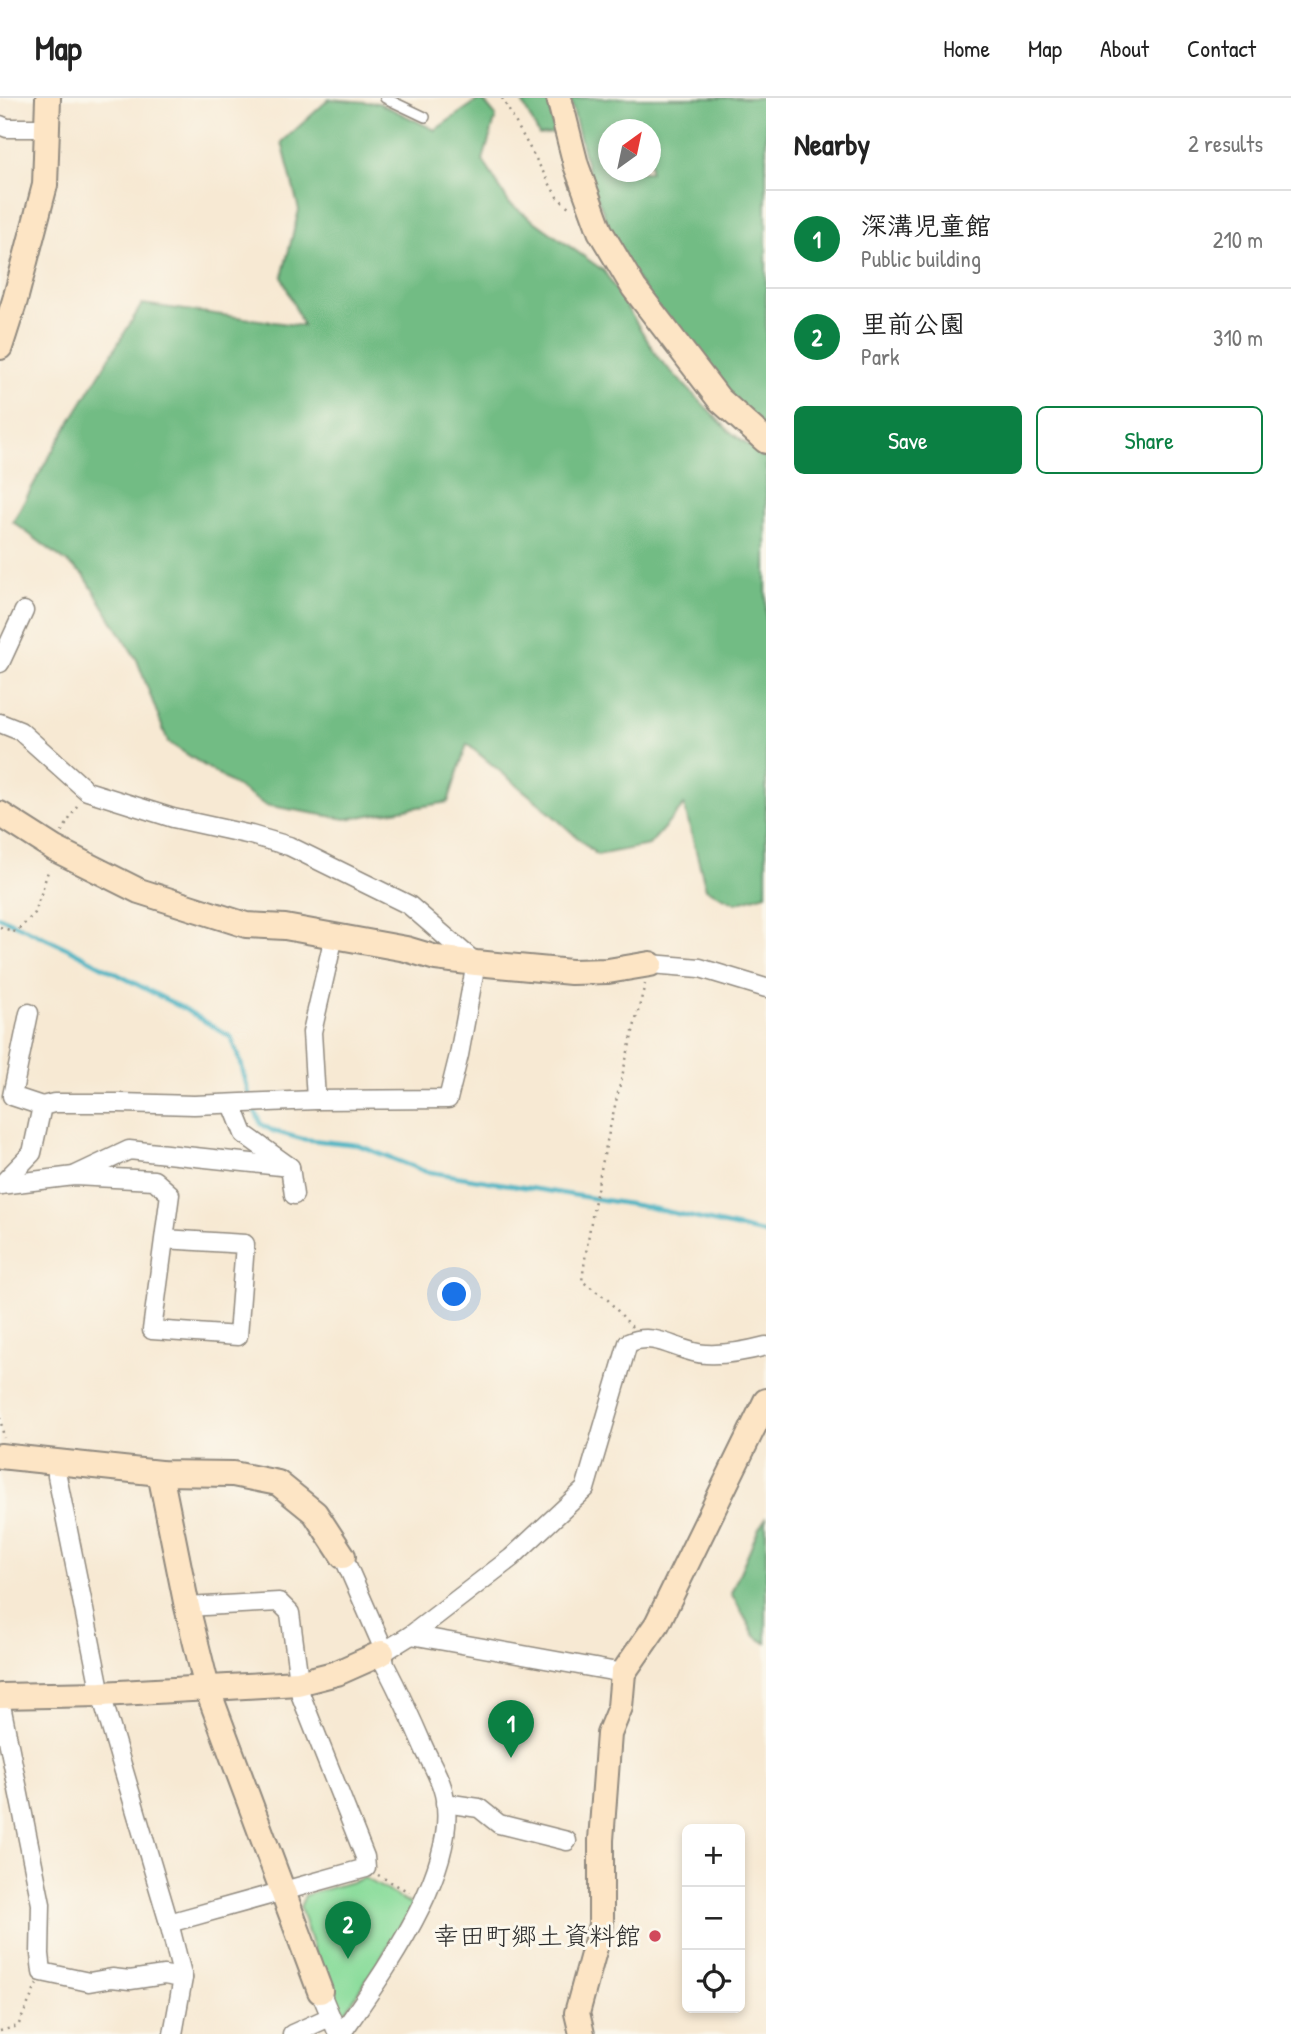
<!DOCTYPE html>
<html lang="en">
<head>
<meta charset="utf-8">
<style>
	:root { --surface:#fff; --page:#f2f2f2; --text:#222; --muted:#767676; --line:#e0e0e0; --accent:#0b8043 }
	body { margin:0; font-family:"Patrick Hand","Klee One",sans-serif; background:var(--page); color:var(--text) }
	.controls { position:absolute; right:21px; bottom:21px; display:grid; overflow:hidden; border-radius:10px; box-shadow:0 4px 10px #0003 }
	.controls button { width:63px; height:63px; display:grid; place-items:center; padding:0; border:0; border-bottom:2px solid var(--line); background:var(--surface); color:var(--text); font:35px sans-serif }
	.compass { position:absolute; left:598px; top:21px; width:63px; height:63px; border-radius:50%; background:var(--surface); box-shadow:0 4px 10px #0003; rotate:33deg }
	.you { position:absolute; left:455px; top:1197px; width:24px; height:24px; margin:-18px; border:5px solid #fff; border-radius:50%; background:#1a73e8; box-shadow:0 0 0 10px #1a73e833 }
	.badge { display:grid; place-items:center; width:46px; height:46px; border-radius:50%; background:var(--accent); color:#fff; font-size:23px; font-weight:700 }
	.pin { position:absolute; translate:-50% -58px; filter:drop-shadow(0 2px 4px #0008) }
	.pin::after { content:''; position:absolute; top:37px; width:24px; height:21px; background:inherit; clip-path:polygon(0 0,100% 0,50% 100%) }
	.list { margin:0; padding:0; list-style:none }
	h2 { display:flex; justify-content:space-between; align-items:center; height:91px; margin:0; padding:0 28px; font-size:30px }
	h2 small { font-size:23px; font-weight:400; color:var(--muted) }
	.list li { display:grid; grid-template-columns:46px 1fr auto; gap:21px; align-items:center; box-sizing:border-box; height:98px; padding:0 28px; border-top:2px solid var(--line) }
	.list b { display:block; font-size:26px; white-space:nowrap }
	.list p { margin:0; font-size:23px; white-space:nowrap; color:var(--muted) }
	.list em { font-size:23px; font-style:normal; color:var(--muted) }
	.actions { display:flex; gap:14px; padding:21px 28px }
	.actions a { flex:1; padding:16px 0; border:2px solid var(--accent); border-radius:10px; text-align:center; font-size:24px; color:var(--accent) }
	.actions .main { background:var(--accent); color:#fff }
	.icon { flex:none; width:38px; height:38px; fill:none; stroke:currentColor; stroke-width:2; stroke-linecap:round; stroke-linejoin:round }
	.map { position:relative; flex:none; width:766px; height:1936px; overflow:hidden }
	header { display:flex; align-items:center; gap:42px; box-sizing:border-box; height:98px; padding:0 35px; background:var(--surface); border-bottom:2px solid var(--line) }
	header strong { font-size:33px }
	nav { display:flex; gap:38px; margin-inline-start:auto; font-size:24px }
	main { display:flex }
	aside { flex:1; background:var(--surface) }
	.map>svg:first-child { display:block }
	.green { fill:#8ddd9d; stroke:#5c8464; stroke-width:2 }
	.forest { fill:#72bc84; stroke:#4e7458; stroke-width:2; fill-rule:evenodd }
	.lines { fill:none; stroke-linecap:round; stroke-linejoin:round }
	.stream { stroke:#44b1c1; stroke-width:4.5 }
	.lane-casing { stroke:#918a7f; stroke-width:12 }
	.street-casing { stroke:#918a7f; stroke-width:21 }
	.secondary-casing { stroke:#918a7f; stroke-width:28 }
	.path { stroke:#918a7f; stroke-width:2.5; stroke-dasharray:2 5; stroke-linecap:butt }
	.lane { stroke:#fff; stroke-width:9 }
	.street { stroke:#fff; stroke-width:18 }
	.secondary { stroke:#fde5c5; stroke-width:24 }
	.poi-dot { fill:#d1495b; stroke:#fbf7ec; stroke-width:2.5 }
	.labels { text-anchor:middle; stroke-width:6; stroke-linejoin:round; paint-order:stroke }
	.poi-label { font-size:26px; fill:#2b2b2b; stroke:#fbf7ec; text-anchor:end }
</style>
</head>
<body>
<header>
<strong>Map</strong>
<nav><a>Home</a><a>Map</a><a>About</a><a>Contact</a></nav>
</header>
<main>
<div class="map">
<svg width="766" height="1936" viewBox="0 0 766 1936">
	<rect width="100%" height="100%" fill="#fbf7ec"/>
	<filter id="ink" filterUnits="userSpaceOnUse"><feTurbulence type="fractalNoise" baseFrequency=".0143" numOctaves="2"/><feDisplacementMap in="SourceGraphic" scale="14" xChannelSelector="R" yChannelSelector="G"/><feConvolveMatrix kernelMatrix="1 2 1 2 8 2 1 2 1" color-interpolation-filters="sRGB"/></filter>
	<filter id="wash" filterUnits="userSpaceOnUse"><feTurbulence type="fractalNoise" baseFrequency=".00686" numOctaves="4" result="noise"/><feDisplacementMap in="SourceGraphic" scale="28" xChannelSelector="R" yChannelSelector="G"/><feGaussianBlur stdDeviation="1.57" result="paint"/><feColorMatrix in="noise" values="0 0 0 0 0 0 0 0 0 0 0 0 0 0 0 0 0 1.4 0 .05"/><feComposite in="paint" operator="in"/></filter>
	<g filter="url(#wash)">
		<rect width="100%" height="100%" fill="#f7e9d3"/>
		<polygon class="green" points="365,1780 414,1808 347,1912 333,1913 300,1809 305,1797"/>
		<g class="forest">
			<polygon points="481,0 496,18 483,62 509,105 604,173 659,261 728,332 766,361 766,796 736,805 706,791 684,707 649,747 597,757 540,706 467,646 448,704 346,721 265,707 168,644 137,562 84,477 13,424 46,364 142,206 303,228 282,179 299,112 282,44 329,1 379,5 435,32"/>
			<polygon points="520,0 549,0 554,35 539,37"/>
			<path d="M 570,0 L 766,0 L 766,330 L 696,267 L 620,157 L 591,84 ZM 608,32 L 650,32 L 650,74 L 608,74 Z"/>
			<polygon points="766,1420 766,1545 755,1538 731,1495 759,1430"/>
		</g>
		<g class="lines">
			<g class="stream">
				<polyline points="0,819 71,852 186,912 231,939 241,965 250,1001"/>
				<polyline points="253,1009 261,1026 273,1033 302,1041 358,1047 424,1073 647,1109 766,1136"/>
			</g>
		</g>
	</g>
	<g filter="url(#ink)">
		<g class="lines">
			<defs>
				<polyline id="lane" points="385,0 425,19"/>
				<g id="street">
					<polyline points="0,27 7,30 45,30"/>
					<polyline points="0,565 24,513"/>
					<polyline points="0,625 20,633 87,693 173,720 251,737 289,748 409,807 476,865 459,957 448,1001 316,1002 194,1007 120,1005 54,1005 42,1008 32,1055 1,1087"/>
					<polyline points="650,866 700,870 766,890"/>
					<polyline points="29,915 12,998 42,1008"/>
					<polyline points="316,1002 312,934 334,838"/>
					<polyline points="232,1006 244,1036 290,1069 294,1097"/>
					<polyline points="76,1077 129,1052 290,1069"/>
					<polyline points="0,1087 74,1078 154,1082 170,1096 152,1232 238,1238 245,1146 164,1141"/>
					<polyline points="57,1364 57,1378 101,1596 169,1825 183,1880 173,1936"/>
					<polyline points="411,1537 623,1575"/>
					<path d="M 382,1555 L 411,1537 L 511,1460 L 585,1391 L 628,1245 C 657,1232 678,1255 706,1256 C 726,1257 747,1253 766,1248"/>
					<polyline points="0,1602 41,1806 40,1856 42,1874 89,1884 112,1880 130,1882 164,1877 183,1880"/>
					<polyline points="445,1705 479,1710 499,1726 567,1743"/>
					<polyline points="169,1825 366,1770 365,1759 301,1598 290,1515 279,1504 187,1509"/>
					<polyline points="320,1893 338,1936"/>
					<polyline points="292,1936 330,1919"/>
					<path d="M 341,1936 C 381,1878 467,1763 442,1689 C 438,1676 430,1663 424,1650 C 412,1622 399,1594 385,1567 L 381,1545 L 343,1458"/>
				</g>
				<g id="secondary">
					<polyline points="559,0 576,67 600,133 634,190 719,301 766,343"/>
					<polyline points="0,249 15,202 45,87 48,0"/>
					<polyline points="0,716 55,751 139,793 246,827 285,829 406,851 436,860 476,865 571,874 608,873 650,866"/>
					<polyline points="0,1358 160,1375 233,1376 278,1385 315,1415 343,1458"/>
					<polyline points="160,1375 187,1509 207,1590 320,1893"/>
					<polyline points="0,1598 101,1596 298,1585 337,1575 382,1555"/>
					<polyline points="582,1936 577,1915 601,1827 601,1742 609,1636 620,1609 623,1575 657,1526 766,1303"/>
				</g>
			</defs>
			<use href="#lane" class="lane-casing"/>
			<use href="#street" class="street-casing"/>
			<use href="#secondary" class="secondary-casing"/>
			<g class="path">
				<polyline points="502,0 557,99 570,110"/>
				<polyline points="62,734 78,706"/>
				<polyline points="0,829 16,834 35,815 49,770"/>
				<path d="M 632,1229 L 608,1202 L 582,1183 C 595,1083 620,985 645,886"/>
				<polyline points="0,1319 4,1340"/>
				<polyline points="378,1777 409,1794"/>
				<polyline points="0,1933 18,1928 37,1886"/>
			</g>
			<use href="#lane" class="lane"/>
			<use href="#street" class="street"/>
			<use href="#secondary" class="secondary"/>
		</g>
	</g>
	<circle class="poi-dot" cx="655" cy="1838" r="7"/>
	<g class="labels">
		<g class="poi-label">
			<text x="641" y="1847">幸田町郷土資料館</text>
		</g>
	</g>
</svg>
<div class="controls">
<button>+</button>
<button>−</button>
<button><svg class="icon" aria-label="locate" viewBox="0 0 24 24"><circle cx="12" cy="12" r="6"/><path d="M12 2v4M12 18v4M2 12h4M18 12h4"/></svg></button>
</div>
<svg class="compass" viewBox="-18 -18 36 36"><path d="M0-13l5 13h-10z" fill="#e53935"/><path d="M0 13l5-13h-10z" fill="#767676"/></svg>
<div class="you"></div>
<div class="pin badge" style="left:511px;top:1660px">1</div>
<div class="pin badge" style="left:348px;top:1861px">2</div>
</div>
<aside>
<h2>Nearby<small>2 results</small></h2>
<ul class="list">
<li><span class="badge">1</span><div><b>深溝児童館</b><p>Public building</p></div><em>210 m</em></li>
<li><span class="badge">2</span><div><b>里前公園</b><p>Park</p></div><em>310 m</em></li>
</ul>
<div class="actions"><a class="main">Save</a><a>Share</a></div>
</aside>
</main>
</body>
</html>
